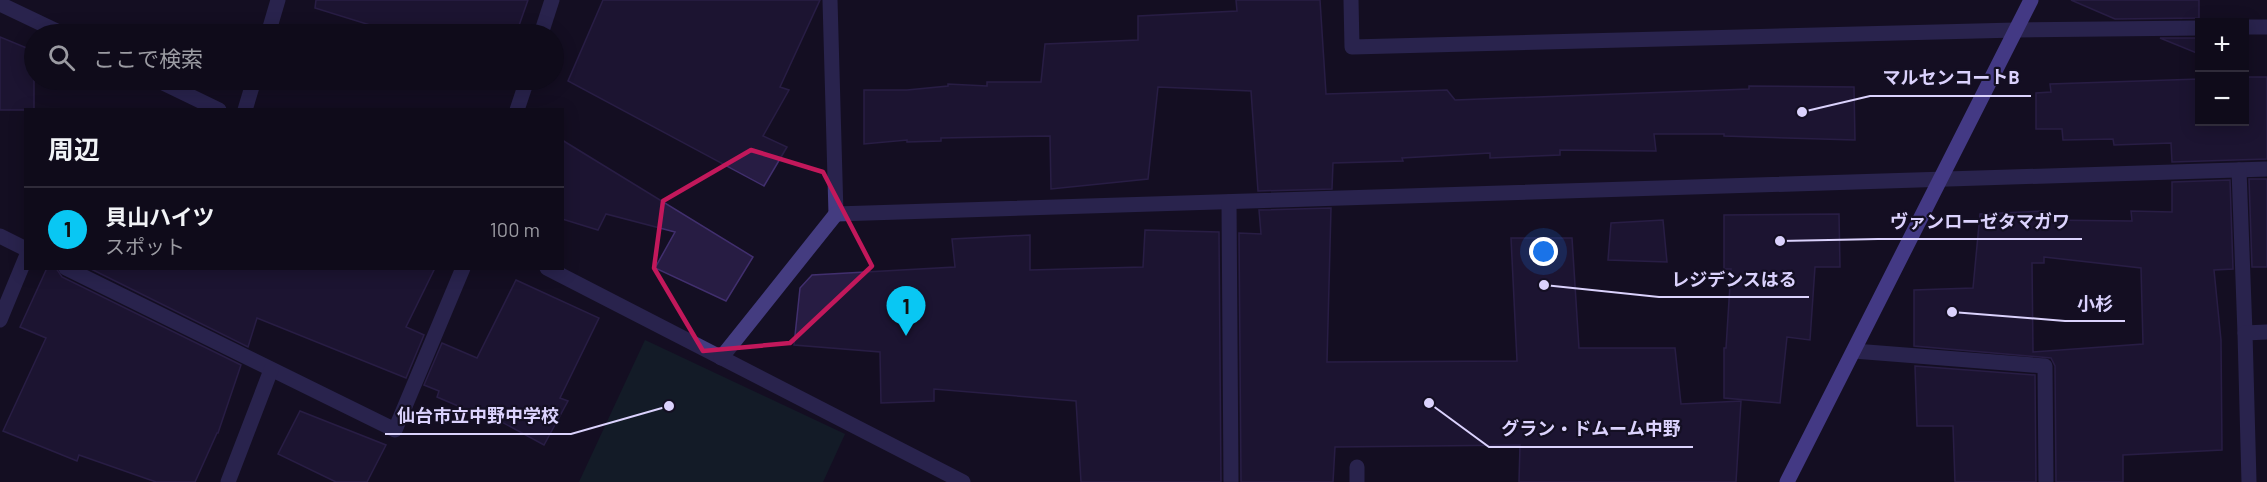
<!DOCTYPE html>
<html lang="ja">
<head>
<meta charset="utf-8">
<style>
	:root { --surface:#0f0b1a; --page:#181423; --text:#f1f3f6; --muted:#9b9ba2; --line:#2f2b39; --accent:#09c7f3 }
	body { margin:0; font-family:Barlow,"Noto Sans JP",sans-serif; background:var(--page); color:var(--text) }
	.controls { position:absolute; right:18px; top:18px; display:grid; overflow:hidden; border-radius:0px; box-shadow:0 3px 15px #0003 }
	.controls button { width:54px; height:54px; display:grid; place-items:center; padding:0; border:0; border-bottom:2px solid var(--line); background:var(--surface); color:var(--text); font:30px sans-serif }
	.you { position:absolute; left:1544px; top:252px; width:21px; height:21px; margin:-15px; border:4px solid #fff; border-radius:50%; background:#1a73e8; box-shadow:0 0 0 9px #1a73e833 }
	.badge { display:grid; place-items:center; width:39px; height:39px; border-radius:50%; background:var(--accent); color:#111; font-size:20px; font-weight:700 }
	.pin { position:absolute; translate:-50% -50px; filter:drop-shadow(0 2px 3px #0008) }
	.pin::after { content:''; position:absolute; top:32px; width:21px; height:18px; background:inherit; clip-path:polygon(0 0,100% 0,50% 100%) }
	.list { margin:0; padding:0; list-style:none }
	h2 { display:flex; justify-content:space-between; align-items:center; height:78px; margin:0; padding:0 24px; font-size:26px }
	h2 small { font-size:20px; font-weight:400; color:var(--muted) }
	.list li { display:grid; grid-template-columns:39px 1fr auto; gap:18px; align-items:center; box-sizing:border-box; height:84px; padding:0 24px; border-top:2px solid var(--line) }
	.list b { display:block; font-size:22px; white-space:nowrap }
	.list p { margin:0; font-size:20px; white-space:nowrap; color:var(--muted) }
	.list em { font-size:20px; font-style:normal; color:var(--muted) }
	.icon { flex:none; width:33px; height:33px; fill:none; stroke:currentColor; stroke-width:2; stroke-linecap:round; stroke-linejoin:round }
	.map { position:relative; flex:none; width:2267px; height:482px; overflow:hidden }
	.search { position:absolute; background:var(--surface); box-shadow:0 3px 15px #0003; left:24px; top:24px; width:540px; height:66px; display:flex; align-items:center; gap:15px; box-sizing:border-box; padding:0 21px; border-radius:33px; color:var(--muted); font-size:22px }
	.panel { position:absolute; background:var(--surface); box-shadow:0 3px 15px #0003; left:24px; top:108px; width:540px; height:162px; border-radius:0px }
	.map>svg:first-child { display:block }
	.green { fill:#122b2d }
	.building { fill:#271c43; stroke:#412f6e; stroke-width:1.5; fill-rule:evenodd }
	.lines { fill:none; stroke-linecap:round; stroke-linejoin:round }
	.lane { stroke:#443c80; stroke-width:15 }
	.street { stroke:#443c80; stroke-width:15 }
	.secondary { stroke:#7d6dfa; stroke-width:15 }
	.marked { fill:none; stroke:#c2185b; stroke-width:4.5; stroke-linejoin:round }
	.leader { fill:none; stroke:#dbd2fd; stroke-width:2 }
	.callout-dot { fill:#dbd2fd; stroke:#140f23; stroke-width:2 }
	.callout-label { font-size:18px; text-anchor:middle; font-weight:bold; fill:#dbd2fd; stroke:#140f23; stroke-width:4.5; stroke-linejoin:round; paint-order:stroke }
</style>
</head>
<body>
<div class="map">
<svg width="2267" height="482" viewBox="0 0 2267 482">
	<rect width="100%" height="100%" fill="#140f23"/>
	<polygon class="green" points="645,340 845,434 823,482 579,482"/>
	<g class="building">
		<polygon points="316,0 528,0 516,34 399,34 315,8"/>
		<polygon points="603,0 820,0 780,87 789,90 763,136 787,147 764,186 568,81"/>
		<polygon points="1236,0 1320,0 1326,94 1447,90 1455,100 1749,89 1749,86 1854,87 1855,140 1724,136 1724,134 1654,134 1656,151 1560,150 1560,155 1490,158 1490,153 1402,158 1403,161 1333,163 1332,189 1258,191 1251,91 1158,87 1148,179 1051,189 1050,136 941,138 941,141 907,142 907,140 864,144 864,90 907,90 948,86 948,84 987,86 987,82 1041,82 1045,44 1138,40 1138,16 1237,11"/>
		<polygon points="2071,0 2199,0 2199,18 2115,19"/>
		<polygon points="0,37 34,51 34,110 0,110"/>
		<polygon points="2160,38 2199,38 2199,54"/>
		<polygon points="2244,77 2267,77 2267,159 2172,162 2171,143 2114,145 2113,139 2063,140 2062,129 2036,129 2036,93 2051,92 2050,84 2199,79 2199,122 2244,122"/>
		<polygon points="562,140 753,257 726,301 655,268 675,232 606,214 598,230 562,219"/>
		<polygon points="2249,179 2267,179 2267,267 2252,267"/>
		<path d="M 2230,180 L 2233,269 L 2214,270 L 2221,340 L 2222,450 L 2123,455 L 2123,482 L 2056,482 L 2055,366 L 2051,358 L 1914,346 L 1914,290 L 1973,288 L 1980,214 L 2044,211 L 2044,220 L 2132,221 L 2131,211 L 2172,212 L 2172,182 ZM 2044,257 L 2141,268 L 2143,344 L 2033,352 L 2032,263 L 2044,263 Z"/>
		<polygon points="1331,208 1327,362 1517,361 1511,238 1572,238 1579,348 1675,348 1681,404 1741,401 1736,482 1519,482 1520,445 1335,447 1333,482 1241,482 1239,233 1261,234 1259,210"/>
		<polygon points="1839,214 1840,267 1815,267 1810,340 1787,337 1780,403 1724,398 1724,348 1726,348 1731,269 1724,269 1724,215"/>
		<polygon points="1663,220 1667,262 1608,260 1611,223"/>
		<polygon points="1145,230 1219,232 1221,482 1081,482 1076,401 934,389 934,401 881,403 880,352 794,345 800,288 812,275 955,267 952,239 1030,235 1030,270 1143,267"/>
		<polygon points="47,268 56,268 62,277 241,365 218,433 217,433 195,482 156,482 79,455 77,461 3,431 46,338 20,327"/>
		<polygon points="89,268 435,268 406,327 424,335 406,378 257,318 248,347"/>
		<polygon points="516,280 599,318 560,398 568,401 544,445 487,414 486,418 437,397 439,391 424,385 442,343 477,358"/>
		<polygon points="1915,366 2035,375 2036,482 1955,482 1953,426 1917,426"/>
		<polygon points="300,411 386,445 367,482 336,482 278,454"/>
	</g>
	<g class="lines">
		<polyline class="lane" points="1357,467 1357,482"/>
		<g class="street">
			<polyline points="830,0 836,214 2267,169"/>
			<polyline points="1351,0 1352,47 2016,30 2200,28"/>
			<polyline points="0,4 63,34"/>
			<polyline points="2244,27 2267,27"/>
			<polyline points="268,34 278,0"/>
			<polyline points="541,34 552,0"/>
			<polyline points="157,80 219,110"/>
			<polyline points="245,110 254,80"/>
			<polyline points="517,110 527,80"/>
			<polyline points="2239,170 2245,333"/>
			<polyline points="1229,202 1231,482"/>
			<polyline points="0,236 26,249"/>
			<polyline points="66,268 395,430 463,268"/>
			<polyline points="547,268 963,482"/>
			<polyline points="0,320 26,257"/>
			<polyline points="1854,351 2045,366 2046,482"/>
			<polyline points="721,358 836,214"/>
			<polyline points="228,482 271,370"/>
			<polyline points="2249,482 2245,333 2267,332"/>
		</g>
		<polyline class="secondary" points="1787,482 2031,0"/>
	</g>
	<path d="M0 0H2267V482H0ZM 751,150 L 823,172 L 872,266 L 790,343 L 703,351 L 654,268 L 663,201 Z" fill="#140f23" fill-opacity=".55" fill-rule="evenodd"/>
	<path class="marked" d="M 751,150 L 823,172 L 872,266 L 790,343 L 703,351 L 654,268 L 663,201 Z"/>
	<path class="leader" d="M1802 112L1870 96H2031M1780 241L1878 239H2082M1544 285L1659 297H1809M1952 312L2065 321H2125M669 406L571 434H385M1429 403L1489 447H1693"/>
	<g class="callout-dot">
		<circle cx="1802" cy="112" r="6"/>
		<circle cx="1780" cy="241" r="6"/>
		<circle cx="1544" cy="285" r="6"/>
		<circle cx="1952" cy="312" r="6"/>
		<circle cx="669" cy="406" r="6"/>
		<circle cx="1429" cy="403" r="6"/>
	</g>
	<g class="callout-label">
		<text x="1951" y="84">マルセンコートB</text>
		<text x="1980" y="228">ヴァンローゼタマガワ</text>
		<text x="1734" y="286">レジデンスはる</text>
		<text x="2095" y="310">小杉</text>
		<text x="478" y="422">仙台市立中野中学校</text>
		<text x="1591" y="435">グラン・ドムーム中野</text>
	</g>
</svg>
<div class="controls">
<button>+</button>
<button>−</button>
</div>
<div class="you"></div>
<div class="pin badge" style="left:906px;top:336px">1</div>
<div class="search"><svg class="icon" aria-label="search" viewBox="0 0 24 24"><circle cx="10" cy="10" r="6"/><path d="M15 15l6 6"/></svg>ここで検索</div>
<section class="panel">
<h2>周辺<small></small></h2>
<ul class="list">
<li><span class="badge">1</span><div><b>貝山ハイツ</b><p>スポット</p></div><em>100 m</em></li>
</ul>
</section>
</div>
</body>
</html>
